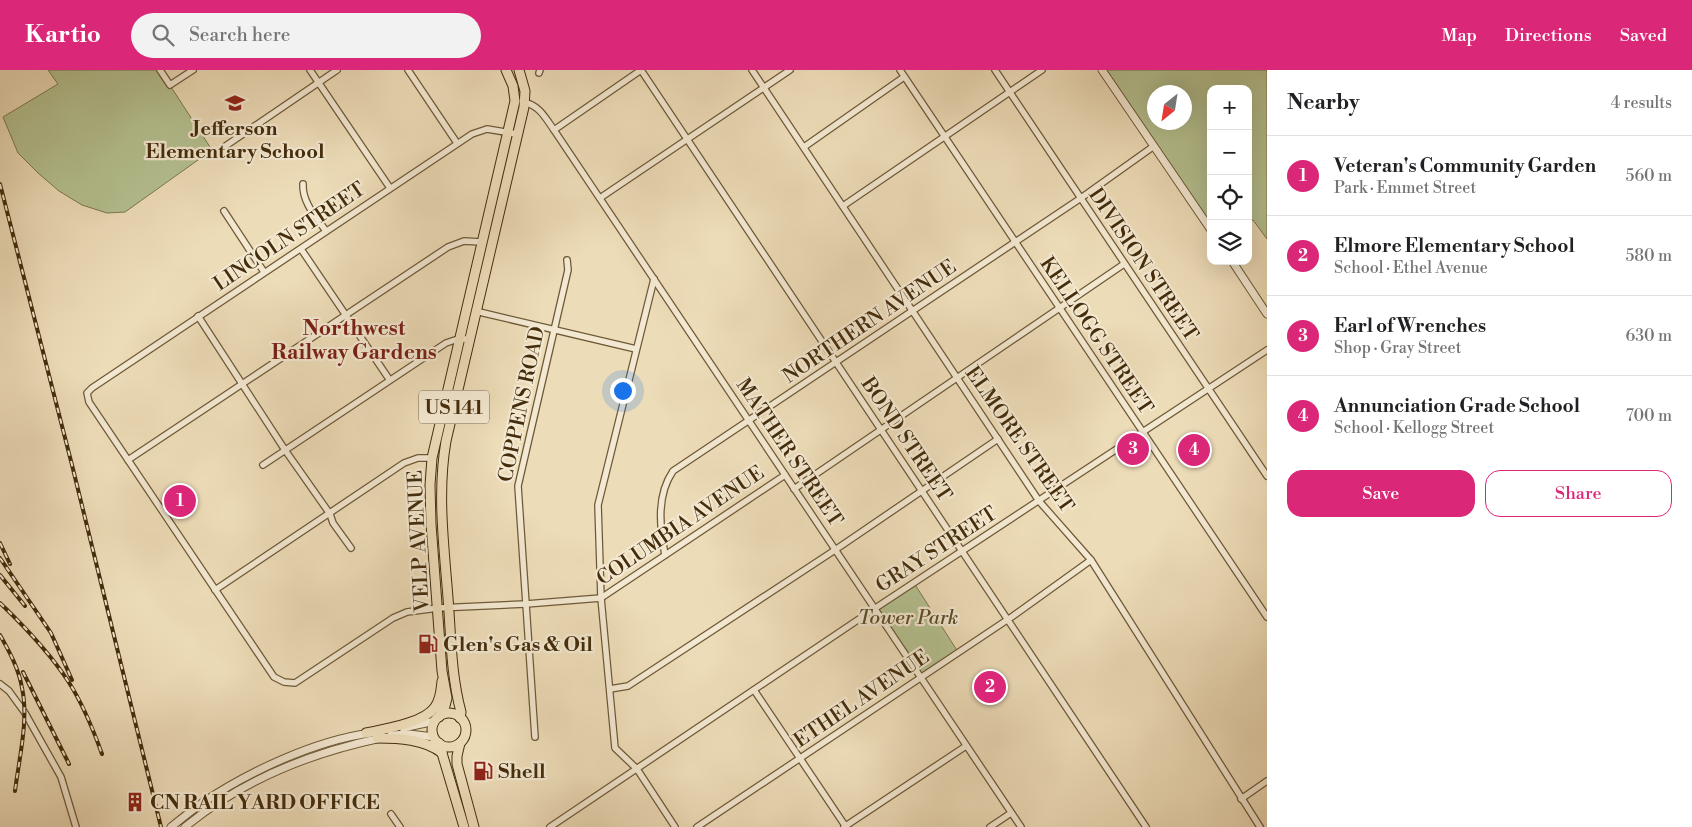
<!DOCTYPE html>
<html lang="en">
<head>
<meta charset="utf-8">
<style>
	:root { --surface:#fff; --page:#f2f2f2; --text:#202124; --muted:#757577; --line:#e0e0e0; --accent:#db2777 }
	body { margin:0; font-family:"Libre Bodoni",serif; background:var(--page); color:var(--text) }
	.controls { position:absolute; right:15px; top:15px; display:grid; overflow:hidden; border-radius:10px; box-shadow:0 5px 20px #0002 }
	.controls button { width:45px; height:45px; display:grid; place-items:center; padding:0; border:0; border-bottom:1px solid var(--line); background:var(--surface); color:var(--text); font:25px sans-serif }
	.compass { position:absolute; left:1147px; top:15px; width:45px; height:45px; border-radius:50%; background:var(--surface); box-shadow:0 5px 20px #0002; rotate:210deg }
	.you { position:absolute; left:622px; top:320px; width:18px; height:18px; margin:-12px; border:4px solid #fff; border-radius:50%; background:#1a73e8; box-shadow:0 0 0 8px #1a73e833 }
	.badge { display:grid; place-items:center; width:32px; height:32px; border-radius:50%; background:var(--accent); color:#fff; font-size:16px; font-weight:700 }
	.pin { position:absolute; translate:-50% -50%; border:2px solid #fff; box-shadow:0 1px 5px #0006 }
	.list { margin:0; padding:0; list-style:none }
	h2 { display:flex; justify-content:space-between; align-items:center; height:65px; margin:0; padding:0 20px; font-size:21px }
	h2 small { font-size:16px; font-weight:400; color:var(--muted) }
	.list li { display:grid; grid-template-columns:32px 1fr auto; gap:15px; align-items:center; box-sizing:border-box; height:80px; padding:0 20px; border-top:1px solid var(--line) }
	.list b { display:block; font-size:19px; white-space:nowrap }
	.list p { margin:0; font-size:16px; white-space:nowrap; color:var(--muted) }
	.list em { font-size:16px; font-style:normal; color:var(--muted) }
	.actions { display:flex; gap:10px; padding:15px 20px }
	.actions a { flex:1; padding:11px 0; border:1px solid var(--accent); border-radius:15px; text-align:center; font-size:18px; color:var(--accent) }
	.actions .main { background:var(--accent); color:#fff }
	.icon { flex:none; width:28px; height:28px; fill:none; stroke:currentColor; stroke-width:2; stroke-linecap:round; stroke-linejoin:round }
	.map { position:relative; flex:none; width:1267px; height:757px; overflow:hidden }
	header { display:flex; align-items:center; gap:30px; box-sizing:border-box; height:70px; padding:0 25px; background:var(--accent); color:#fff }
	header strong { font-size:24px }
	nav { display:flex; gap:28px; margin-inline-start:auto; font-size:18px }
	.search { width:350px; height:45px; background:var(--page); display:flex; align-items:center; gap:12px; box-sizing:border-box; padding:0 18px; border-radius:28px; color:var(--muted); font-size:19px }
	main { display:flex }
	aside { flex:1; background:var(--surface) }
	.map>svg:first-child { display:block }
	.green { fill:#b5c191; stroke:#7c774e; fill-rule:evenodd }
	.lines { fill:none; stroke-linecap:round; stroke-linejoin:round }
	.minor-casing { stroke:#6e5937; stroke-width:8 }
	.tertiary-casing { stroke:#6e5937; stroke-width:9 }
	.primary-casing { stroke:#442d0c; stroke-width:11 }
	.minor { stroke:#f3e8d1; stroke-width:5.5 }
	.tertiary { stroke:#f3e8d1; stroke-width:7 }
	.primary { stroke:#eddcb8; stroke-width:9 }
	.rail-casing { stroke:#442d0c; stroke-width:4 }
	.rail { stroke:#f3e8d1; stroke-width:2; stroke-dasharray:5.5; stroke-linecap:butt }
	.labels { text-anchor:middle; stroke-width:4.5; stroke-linejoin:round; paint-order:stroke }
	.shield { fill:#f3e8d1; stroke:#786547; stroke-width:1 }
	.shield-label { font-size:19px; font-weight:bold; fill:#442d0c }
	.poi-label { font-size:20px; font-weight:bold; fill:#442d0c; stroke:#f3e8d1; text-anchor:start }
	.street-label { font-size:20px; fill:#442d0c; stroke:#f3e8d1 }
	.park-label { font-size:20px; font-style:italic; fill:#5b4b27; stroke:#f3e8d1 }
	.neighbourhood-label { font-size:21px; font-weight:bold; fill:#7a1f14; stroke:#f3e8d1 }
</style>
</head>
<body>
<header>
<strong>Kartio</strong>
<div class="search"><svg class="icon" aria-label="search" viewBox="0 0 24 24"><circle cx="10" cy="10" r="6"/><path d="M15 15l6 6"/></svg>Search here</div>
<nav><a>Map</a><a>Directions</a><a>Saved</a></nav>
</header>
<main>
<div class="map">
<svg width="1267" height="757" viewBox="0 0 1267 757">
	<rect width="100%" height="100%" fill="#eddcb8"/>
	<filter id="stains"><feTurbulence type="fractalNoise" baseFrequency=".004" numOctaves="4"/><feColorMatrix values="0 0 0 0 .2 0 0 0 0 .09 0 0 0 0 .02 0 0 0 .5 -.17"/></filter>
	<radialGradient id="worn" r=".72"><stop offset=".6" stop-color="#630" stop-opacity="0"/><stop offset="1" stop-color="#630" stop-opacity=".3"/></radialGradient>
	<g class="green">
		<polygon points="48,0 160,0 212,80 125,142 107,143 82,135 59,121 38,103 18,83 3,47 58,14"/>
		<path d="M 1102,0 L 1267,0 L 1267,169 L 1253,150 L 1248,153 L 1248,19 L 1211,19 L 1211,160 ZM 1154,22 L 1184,22 L 1184,52 L 1154,52 Z"/>
		<polygon points="188,424 193,433 178,441 174,433 170,435 167,430 176,425 179,429"/>
		<polygon points="914,513 958,582 920,607 874,539"/>
	</g>
	<g class="lines">
		<defs>
			<g id="minor">
				<polyline points="160,0 170,15 193,0"/>
				<polyline points="310,0 390,118"/>
				<polyline points="408,0 457,73"/>
				<polyline points="641,0 1146,757"/>
				<polyline points="752,0 1039,431 1091,490 1260,757"/>
				<polyline points="900,0 1267,547"/>
				<polyline points="995,0 1267,406"/>
				<polyline points="539,3 540,0"/>
				<path d="M 523,32 C 539,35 545,47 554,60 L 1021,757"/>
				<polyline points="554,60 641,0"/>
				<polyline points="517,64 487,59 472,64 92,318 87,323 89,332 274,607 284,612 295,613 393,548 407,542 438,538 526,534 601,528 785,405"/>
				<polyline points="224,77 337,0"/>
				<polyline points="804,77 904,7"/>
				<path d="M 303,114 C 302,132 316,147 326,161"/>
				<polyline points="600,128 790,0"/>
				<polyline points="843,136 1042,0"/>
				<polyline points="224,141 264,202"/>
				<polyline points="301,179 389,309"/>
				<polyline points="654,209 598,435 601,528 615,678 637,699 675,757"/>
				<polyline points="475,241 636,279"/>
				<polyline points="198,246 285,380 330,444 333,453 351,478"/>
				<polyline points="128,390 448,177 464,171 481,172"/>
				<polyline points="263,395 446,273 458,269 470,269"/>
				<polyline points="794,419 1124,194"/>
				<path d="M 665,485 C 660,458 656,426 673,401 L 1081,128 L 1154,76"/>
				<polyline points="215,520 404,393 418,388 432,388"/>
				<polyline points="0,614 9,621 25,643 61,707 76,757"/>
				<polyline points="610,619 628,616 835,480 998,369"/>
				<polyline points="754,620 846,757"/>
				<polyline points="535,667 518,416 568,200 567,190"/>
				<polyline points="1241,729 1267,711"/>
				<polyline points="391,744 400,757"/>
				<polyline points="550,757 874,539 1267,280"/>
				<polyline points="697,757 1013,546 1091,490"/>
				<polyline points="844,757 966,676"/>
				<polyline points="990,757 1011,743"/>
			</g>
			<g id="tertiary">
				<polyline points="1102,0 1211,160"/>
				<polyline points="1232,191 1267,244"/>
				<polyline points="403,658 435,651"/>
				<polyline points="391,665 409,664 434,667"/>
				<path d="M 171,757 C 181,749 191,741 202,733 C 248,702 314,671 370,663"/>
				<path d="M 185,757 C 241,711 310,683 381,668"/>
			</g>
			<g id="primary">
				<circle cx="449" cy="660" r="17"/>
				<polyline points="439,647 445,636 447,628 442,601 431,454 430,415 432,388 515,31 513,16 506,0"/>
				<path d="M 460,648 L 461,642 C 451,605 451,566 448,528 C 444,476 437,423 446,371 L 524,37 L 525,21 L 519,0"/>
				<path d="M 366,663 C 385,659 424,653 435,637 C 441,629 441,620 442,611"/>
				<path d="M 377,668 C 398,668 425,669 442,683"/>
				<polyline points="439,673 464,757"/>
				<polyline points="460,673 457,686 457,694 474,757"/>
			</g>
		</defs>
		<use href="#minor" class="minor-casing"/>
		<use href="#tertiary" class="tertiary-casing"/>
		<use href="#primary" class="primary-casing"/>
		<use href="#minor" class="minor"/>
		<use href="#tertiary" class="tertiary"/>
		<use href="#primary" class="primary"/>
		<defs>
			<g id="rail">
				<polyline points="0,114 72,395 161,757"/>
				<polyline points="0,473 10,494"/>
				<polyline points="0,488 51,563 72,610"/>
				<polyline points="0,505 25,536"/>
				<path d="M 0,533 C 25,557 49,582 68,611 C 83,634 93,659 102,684"/>
				<path d="M 0,565 C 9,581 19,599 22,618 C 29,649 19,689 15,721"/>
				<polyline points="23,602 69,694"/>
			</g>
		</defs>
		<use href="#rail" class="rail-casing"/>
		<use href="#rail" class="rail"/>
	</g>
	<defs>
		<symbol id="school-bare" viewBox="-9 -9 18 18"><path d="M0-5L7-2L0 1L-7-2ZM-4 1L0 2.5L4 1V4Q0 6-4 4Z" fill="#8f2418" stroke="#f3e8d1" stroke-width="2.5" paint-order="stroke"/></symbol>
		<symbol id="fuel-bare" viewBox="-9 -9 18 18"><path d="M-5.5-6h7V0h2V4h1.3V-2.5L3-4.5l.8-.8L6-3V5H2.5V1h-1V6h-7ZM-4.2-4.7v3.2H.2V-4.7Z" fill="#8f2418" stroke="#f3e8d1" stroke-width="2.5" paint-order="stroke"/></symbol>
		<symbol id="building-bare" viewBox="-9 -9 18 18"><path d="M-4-6H4V6H1V3H-1V6H-4ZM-2.5-4.3h1.7v1.8h-1.7ZM.8-4.3h1.7v1.8H.8ZM-2.5-1h1.7V.8h-1.7ZM.8-1h1.7V.8H.8Z" fill="#8f2418" stroke="#f3e8d1" stroke-width="2.5" paint-order="stroke"/></symbol>
	</defs>
	<g fill-rule="evenodd">
		<use href="#school-bare" x="221" y="19" width="28" height="28"/>
		<use href="#fuel-bare" x="414" y="560" width="28" height="28"/>
		<use href="#fuel-bare" x="469" y="687" width="28" height="28"/>
		<use href="#building-bare" x="121" y="718" width="28" height="28"/>
	</g>
	<g class="labels">
		<rect class="shield" x="419" y="320.5" width="70" height="33" rx="4"/>
		<g class="shield-label">
			<text x="454" y="344">US 141</text>
		</g>
		<g class="poi-label">
			<text x="235" y="65" text-anchor="middle">Jefferson<tspan x="235" dy="23">Elementary School</tspan></text>
			<text x="443" y="581">Glen's Gas &amp; Oil</text>
			<text x="498" y="708">Shell</text>
			<text x="150" y="739">CN RAIL YARD OFFICE</text>
		</g>
		<g class="street-label">
			<text transform="translate(289 166) rotate(-34)" y="7">LINCOLN STREET</text>
			<text transform="translate(1144 194) rotate(56)" y="7">DIVISION STREET</text>
			<text transform="translate(869 251) rotate(-34)" y="7">NORTHERN AVENUE</text>
			<text transform="translate(1097 265) rotate(56)" y="7">KELLOGG STREET</text>
			<text transform="translate(521 334) rotate(-78)" y="7">COPPENS ROAD</text>
			<text transform="translate(907 369) rotate(56)" y="7">BOND STREET</text>
			<text transform="translate(1020 369) rotate(55)" y="7">ELMORE STREET</text>
			<text transform="translate(790 382) rotate(56)" y="7">MATHER STREET</text>
			<text transform="translate(680 455) rotate(-34)" y="7">COLUMBIA AVENUE</text>
			<text transform="translate(418 471) rotate(-93)" y="7">VELP AVENUE</text>
			<text transform="translate(936 479) rotate(-33)" y="7">GRAY STREET</text>
			<text transform="translate(861 628) rotate(-34)" y="7">ETHEL AVENUE</text>
		</g>
		<g class="park-label">
			<text x="908" y="554">Tower Park</text>
		</g>
		<g class="neighbourhood-label">
			<text x="354" y="265">Northwest<tspan x="354" dy="24">Railway Gardens</tspan></text>
		</g>
	</g>
	<rect width="100%" height="100%" filter="url(#stains)"/>
	<rect width="100%" height="100%" fill="url(#worn)"/>
</svg>
<div class="controls">
<button>+</button>
<button>−</button>
<button><svg class="icon" aria-label="locate" viewBox="0 0 24 24"><circle cx="12" cy="12" r="6"/><path d="M12 2v4M12 18v4M2 12h4M18 12h4"/></svg></button>
<button><svg class="icon" aria-label="layers" viewBox="0 0 24 24"><path d="M12 4l9 5-9 5-9-5zM3 14l9 5 9-5"/></svg></button>
</div>
<svg class="compass" viewBox="-18 -18 36 36"><path d="M0-13l5 13h-10z" fill="#e53935"/><path d="M0 13l5-13h-10z" fill="#757577"/></svg>
<div class="you"></div>
<div class="pin badge" style="left:180px;top:431px">1</div>
<div class="pin badge" style="left:990px;top:617px">2</div>
<div class="pin badge" style="left:1133px;top:379px">3</div>
<div class="pin badge" style="left:1194px;top:380px">4</div>
</div>
<aside>
<h2>Nearby<small>4 results</small></h2>
<ul class="list">
<li><span class="badge">1</span><div><b>Veteran's Community Garden</b><p>Park · Emmet Street</p></div><em>560 m</em></li>
<li><span class="badge">2</span><div><b>Elmore Elementary School</b><p>School · Ethel Avenue</p></div><em>580 m</em></li>
<li><span class="badge">3</span><div><b>Earl of Wrenches</b><p>Shop · Gray Street</p></div><em>630 m</em></li>
<li><span class="badge">4</span><div><b>Annunciation Grade School</b><p>School · Kellogg Street</p></div><em>700 m</em></li>
</ul>
<div class="actions"><a class="main">Save</a><a>Share</a></div>
</aside>
</main>
</body>
</html>
